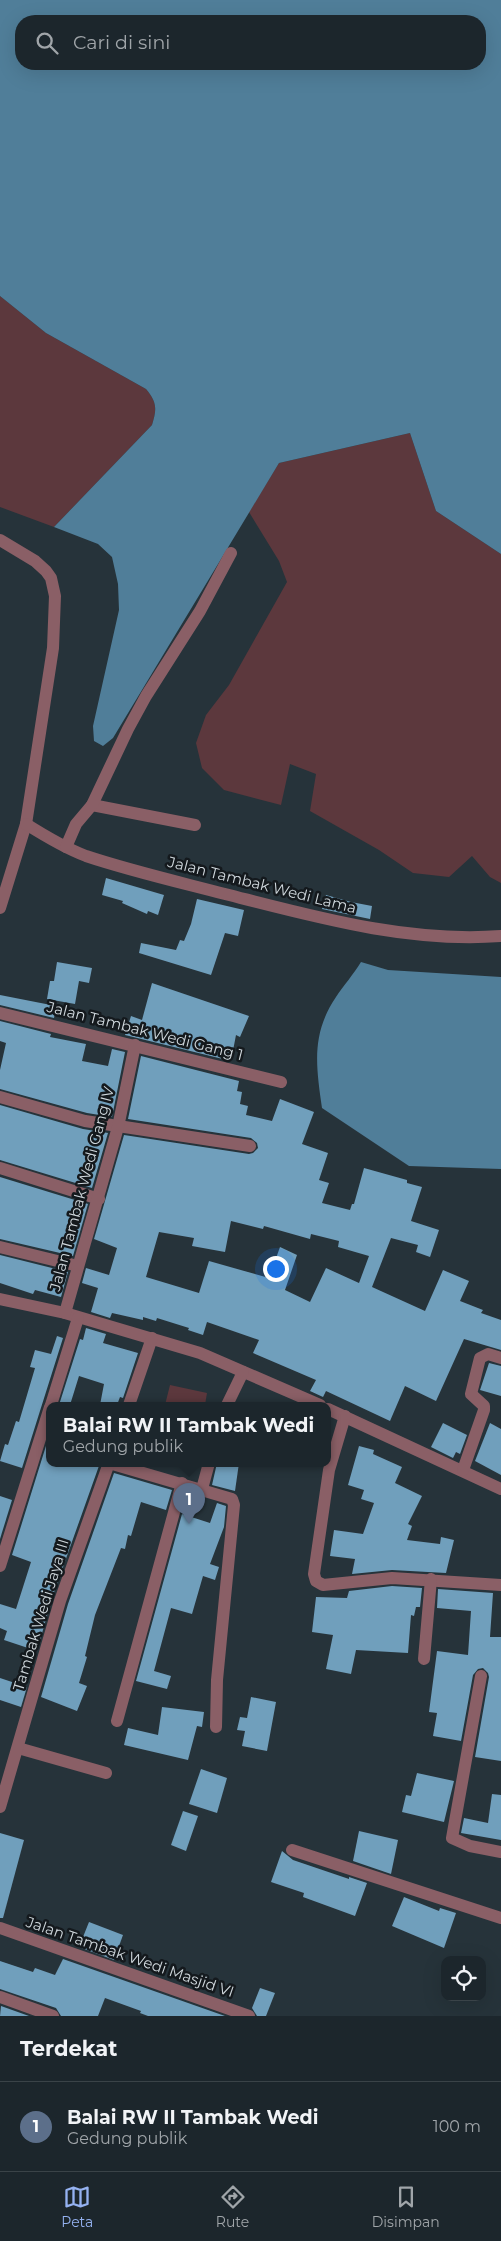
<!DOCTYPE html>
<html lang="id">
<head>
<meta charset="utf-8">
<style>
	:root { --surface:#1c262c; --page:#293238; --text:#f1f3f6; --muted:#a0a5a9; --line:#3a4348; --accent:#95b2f1 }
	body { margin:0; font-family:Montserrat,sans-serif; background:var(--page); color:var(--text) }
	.controls { position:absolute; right:15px; bottom:15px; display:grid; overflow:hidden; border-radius:10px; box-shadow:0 5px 20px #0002 }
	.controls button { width:45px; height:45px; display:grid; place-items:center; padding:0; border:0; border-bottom:1px solid var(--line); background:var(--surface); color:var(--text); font:25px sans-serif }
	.you { position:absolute; left:275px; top:1268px; width:18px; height:18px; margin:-12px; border:4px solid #fff; border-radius:50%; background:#1a73e8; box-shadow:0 0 0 8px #1a73e833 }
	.badge { display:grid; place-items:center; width:32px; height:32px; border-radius:50%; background:var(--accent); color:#fff; font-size:16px; font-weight:700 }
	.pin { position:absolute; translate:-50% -41px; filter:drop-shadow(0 1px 2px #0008) }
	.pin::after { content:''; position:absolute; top:26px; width:18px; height:15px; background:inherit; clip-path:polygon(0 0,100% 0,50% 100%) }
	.popup { position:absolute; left:46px; top:1402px; width:285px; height:65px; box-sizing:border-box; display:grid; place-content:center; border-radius:10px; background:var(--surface); filter:drop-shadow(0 1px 4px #0005); font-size:16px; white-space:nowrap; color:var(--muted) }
	.popup b { font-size:19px; color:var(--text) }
	.popup::after { content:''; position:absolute; left:50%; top:100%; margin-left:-10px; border:10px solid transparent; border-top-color:var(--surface) }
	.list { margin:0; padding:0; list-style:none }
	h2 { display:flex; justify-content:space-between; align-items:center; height:65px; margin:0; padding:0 20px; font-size:21px }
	h2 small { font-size:16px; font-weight:400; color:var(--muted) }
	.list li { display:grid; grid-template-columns:32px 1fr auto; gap:15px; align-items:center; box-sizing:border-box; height:90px; padding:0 20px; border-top:1px solid var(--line) }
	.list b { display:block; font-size:19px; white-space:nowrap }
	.list p { margin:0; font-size:16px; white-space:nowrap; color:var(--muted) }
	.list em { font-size:16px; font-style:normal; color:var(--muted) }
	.icon { flex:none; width:28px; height:28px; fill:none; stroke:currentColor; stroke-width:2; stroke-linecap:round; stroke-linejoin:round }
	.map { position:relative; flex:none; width:501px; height:2016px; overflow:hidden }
	.search { position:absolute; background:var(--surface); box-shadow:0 5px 20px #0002; left:15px; right:15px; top:15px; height:55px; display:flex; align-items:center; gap:12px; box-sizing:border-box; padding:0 18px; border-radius:20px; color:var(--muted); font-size:19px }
	.sheet { height:155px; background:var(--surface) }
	nav { display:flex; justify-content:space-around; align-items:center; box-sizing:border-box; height:70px; border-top:1px solid var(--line); background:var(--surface); font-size:14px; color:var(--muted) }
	nav a { display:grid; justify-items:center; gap:2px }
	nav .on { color:var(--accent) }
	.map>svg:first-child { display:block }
	.green { fill:#5c383d }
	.water { fill:#507e99; fill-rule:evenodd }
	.building { fill:#709fbc; fill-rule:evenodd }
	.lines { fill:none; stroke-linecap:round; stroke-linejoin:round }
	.minor { stroke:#8a5f66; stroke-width:12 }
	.labels { text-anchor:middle; stroke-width:5; stroke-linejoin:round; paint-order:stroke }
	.street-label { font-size:15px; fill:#cfd7dc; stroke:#14191d }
</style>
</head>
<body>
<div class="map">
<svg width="501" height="2016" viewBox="0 0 501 2016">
	<rect width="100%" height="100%" fill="#26333a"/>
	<g class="green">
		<path d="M 0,296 L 46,333 L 146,389 C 157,402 157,409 152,425 L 54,527 L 0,507 Z"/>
		<polygon points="410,433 436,511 501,554 501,883 490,877 472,856 449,877 413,873 379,850 310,811 316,774 290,764 281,805 224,790 202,768 196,743 206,715 229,685 287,582 279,561 249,512 279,463"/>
		<polygon points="170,1385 207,1393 205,1405 165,1405"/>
	</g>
	<g class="water">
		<path d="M 0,0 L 501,0 L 501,554 L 436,511 L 410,433 L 279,463 L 113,738 L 103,746 L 94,741 L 93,726 L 119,610 L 118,584 L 112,557 L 98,544 L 54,527 L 152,425 C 157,409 157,402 146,389 L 46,333 L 0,296 ZM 21,21 L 480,21 L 480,64 L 21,64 Z"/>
		<path d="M 361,962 L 388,970 L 501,977 L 501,1169 L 409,1166 L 322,1108 C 316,1066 311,1034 336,997 C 344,985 353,975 361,962 Z"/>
	</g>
	<g class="building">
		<polygon points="106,878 164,895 158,915 148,911 147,914 122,903 123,901 102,895"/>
		<polygon points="326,895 351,902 372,906 370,919 322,909"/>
		<polygon points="197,899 244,910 238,936 225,933 211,975 139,953 141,943 176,950 180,940 184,941 191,924"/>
		<polygon points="57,962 92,968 89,983 79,981 75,1004 47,999 50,981 54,981"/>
		<polygon points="152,983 249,1016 240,1037 236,1035 231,1061 125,1035 131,1016 142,1020"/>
		<polygon points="0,995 56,1006 54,1018 0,1005"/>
		<polygon points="0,1021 51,1034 50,1037 86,1044 82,1061 108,1066 112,1049 125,1052 112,1117 87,1113 0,1089 0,1070 6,1043 0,1041"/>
		<path d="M 141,1056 L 239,1081 L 237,1091 L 242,1092 L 240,1104 L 248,1106 L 246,1115 L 272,1121 L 280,1099 L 314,1112 L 302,1144 L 328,1153 L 319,1180 L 329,1183 L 322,1203 L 350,1210 L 352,1204 L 354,1204 L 364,1168 L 407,1180 L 407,1183 L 422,1187 L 411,1221 L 439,1230 L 430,1257 L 416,1252 L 418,1245 L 391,1238 L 372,1287 L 425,1311 L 443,1270 L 469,1281 L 460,1301 L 483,1310 L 481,1313 L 501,1320 L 501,1350 L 464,1339 L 436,1401 L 405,1386 L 390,1421 L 326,1391 L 323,1397 L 310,1391 L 316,1380 L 253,1353 L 259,1340 L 207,1322 L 203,1335 L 188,1330 L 189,1328 L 157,1318 L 156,1321 L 143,1317 L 143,1320 L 112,1313 L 110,1318 L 91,1312 L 98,1288 L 82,1283 L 86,1268 L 109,1275 L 117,1248 L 94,1239 L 124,1135 L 249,1154 L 253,1153 L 258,1148 L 257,1143 L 251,1138 L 128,1119 ZM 231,1221 L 263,1229 L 264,1226 L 310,1239 L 311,1234 L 339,1241 L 338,1247 L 369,1256 L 359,1283 L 326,1268 L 310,1302 L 285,1290 L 297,1255 L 280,1247 L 269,1278 L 209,1261 L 199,1293 L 146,1277 L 159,1232 L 194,1238 L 192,1246 L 225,1252 Z"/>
		<polygon points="0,1105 83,1129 108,1133 92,1188 0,1160"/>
		<polygon points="0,1177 88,1204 73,1256 0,1239"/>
		<polygon points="0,1255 68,1272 61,1297 35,1290 33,1294 0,1283"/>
		<polygon points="86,1328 106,1334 103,1343 138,1353 123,1398 120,1397 117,1405 100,1405 104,1384 79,1376 70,1405 59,1405 80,1339 83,1340"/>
		<polygon points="57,1336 63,1338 22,1468 0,1461 5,1444 8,1445 16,1421 19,1422 35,1368 30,1367 35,1350 51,1354"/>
		<polygon points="489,1363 501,1366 501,1396 480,1390"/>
		<polygon points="443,1423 467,1435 460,1454 456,1452 453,1458 431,1447"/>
		<polygon points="490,1423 501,1429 501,1475 475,1461"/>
		<polygon points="50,1433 50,1463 100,1463 52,1598 37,1651 4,1640 7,1631 0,1628 0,1604 16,1609 31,1562 12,1555"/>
		<polygon points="359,1446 374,1450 373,1454 402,1467 395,1483 422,1496 408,1524 412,1526 407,1540 440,1544 441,1537 454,1540 446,1573 392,1570 352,1574 355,1559 330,1556 334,1530 363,1534 374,1503 361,1499 364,1490 348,1485"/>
		<polygon points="217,1463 239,1463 235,1491 212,1485"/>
		<polygon points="114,1473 172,1490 166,1510 141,1502 131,1536 128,1535 125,1549 121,1548 95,1615 85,1656 87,1657 79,1683 87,1686 77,1711 41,1697 68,1604"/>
		<polygon points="0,1496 12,1500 0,1539"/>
		<polygon points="217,1503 226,1506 224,1527 210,1564 219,1567 215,1580 203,1576 192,1614 171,1608 154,1671 171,1676 167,1689 136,1681 182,1514 210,1523"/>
		<polygon points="392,1586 422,1588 420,1607 416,1607 414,1616 411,1615 408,1653 356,1650 351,1674 326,1669 333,1635 312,1632 316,1597 347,1598 349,1591"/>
		<polygon points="438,1589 493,1593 490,1637 501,1637 501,1761 475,1757 489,1677 488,1673 483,1668 478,1669 473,1675 461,1741 433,1736 437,1713 429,1712 437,1651 468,1655 471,1611 437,1608"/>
		<polygon points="0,1678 27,1687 21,1707 0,1700"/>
		<polygon points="251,1697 276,1702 267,1751 242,1746 245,1731 237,1730 240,1717 247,1718"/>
		<polygon points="162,1707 204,1712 202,1727 197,1726 188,1760 124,1745 128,1728 158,1735"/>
		<polygon points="201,1769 227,1778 217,1813 189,1804"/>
		<polygon points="417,1773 454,1781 444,1822 402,1812 406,1795 411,1796"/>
		<polygon points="492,1794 501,1795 501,1840 461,1833 464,1818 488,1823"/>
		<polygon points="183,1811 198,1816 186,1851 171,1845"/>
		<polygon points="359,1831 398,1840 391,1874 353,1861"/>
		<polygon points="0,1833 24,1840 3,1918 0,1918"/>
		<polygon points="282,1851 293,1860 349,1879 349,1877 367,1883 355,1916 303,1897 304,1893 271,1882"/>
		<polygon points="404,1897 439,1911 440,1908 456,1913 444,1948 392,1926"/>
		<polygon points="89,1922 123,1935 114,1960 79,1947"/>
		<polygon points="63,1959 225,2016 148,2016 140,2013 141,2011 105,1998 98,2016 61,2016 56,2008 0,1989 0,1961 33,1972 35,1968 55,1975"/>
		<polygon points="260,1988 275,1993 266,2016 257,2016 252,2008"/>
		<polygon points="1,2006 29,2016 0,2016"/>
	</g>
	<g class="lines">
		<g class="minor">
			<polyline points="0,540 35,561 46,571 51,578 55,596 53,648 26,824 0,908"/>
			<polyline points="92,805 195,825"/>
			<path d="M 26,824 C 45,836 65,848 86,856 C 131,871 179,882 225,894 C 316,917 407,943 501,936"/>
			<polyline points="66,847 76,824 92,805 128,729 146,696 200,611 231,553"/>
			<polyline points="0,1013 281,1082"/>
			<polyline points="0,1097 85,1121 250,1146"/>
			<polyline points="0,1168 99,1199"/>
			<polyline points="0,1247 78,1266"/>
			<polyline points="0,1299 65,1313 200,1353 320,1405"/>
			<polyline points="65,1313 118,1127 135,1045"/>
			<polyline points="51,1405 78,1318"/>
			<polyline points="129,1405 152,1338"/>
			<polyline points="227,1405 243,1372"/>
			<polyline points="328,1409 501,1489"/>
			<polyline points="345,1416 329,1470 314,1574 316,1581 323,1585 392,1578 501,1585"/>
			<polyline points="109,1463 232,1499 234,1505 217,1680 216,1727"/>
			<polyline points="463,1470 484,1410 484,1406 471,1394 480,1358 488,1354 501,1358"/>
			<polyline points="202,1489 209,1463"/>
			<polyline points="0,1566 50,1407"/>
			<polyline points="424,1659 431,1579"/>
			<polyline points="481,1676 452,1838 470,1846 501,1852"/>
			<polyline points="117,1721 182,1483"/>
			<polyline points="18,1748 106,1773"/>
			<polyline points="0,1807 60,1601 109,1463"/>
			<polyline points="292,1850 501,1918"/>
			<polyline points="0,1928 249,2016"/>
			<polyline points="0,1997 53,2016"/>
		</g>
	</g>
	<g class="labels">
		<g class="street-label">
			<text transform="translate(262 885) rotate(14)" y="5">Jalan Tambak Wedi Lama</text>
			<text transform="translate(145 1031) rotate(14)" y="5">Jalan Tambak Wedi Gang 1</text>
			<text transform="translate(82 1189) rotate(-75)" y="5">Jalan Tambak Wedi Gang IV</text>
			<text transform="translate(41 1615) rotate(-73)" y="5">Tambak Wedi Jaya III</text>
			<text transform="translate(130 1957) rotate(19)" y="5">Jalan Tambak Wedi Masjid VI</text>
		</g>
	</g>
</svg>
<div class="controls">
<button><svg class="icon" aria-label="locate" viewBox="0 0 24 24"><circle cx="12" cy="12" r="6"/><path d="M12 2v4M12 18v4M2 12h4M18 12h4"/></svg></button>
</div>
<div class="you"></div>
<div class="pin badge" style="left:189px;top:1524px;background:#5c6f8a">1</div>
<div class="popup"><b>Balai RW II Tambak Wedi</b>Gedung publik</div>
<div class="search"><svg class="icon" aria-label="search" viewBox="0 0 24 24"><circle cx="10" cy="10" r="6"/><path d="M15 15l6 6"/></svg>Cari di sini</div>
</div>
<section class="sheet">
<h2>Terdekat<small></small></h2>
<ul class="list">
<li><span class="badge" style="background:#5c6f8a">1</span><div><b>Balai RW II Tambak Wedi</b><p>Gedung publik</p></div><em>100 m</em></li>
</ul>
</section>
<nav>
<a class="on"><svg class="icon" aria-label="map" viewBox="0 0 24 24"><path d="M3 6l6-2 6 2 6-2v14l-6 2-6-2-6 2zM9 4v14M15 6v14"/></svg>Peta</a>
<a><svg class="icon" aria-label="directions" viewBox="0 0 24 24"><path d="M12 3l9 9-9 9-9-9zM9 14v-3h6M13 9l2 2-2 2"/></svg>Rute</a>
<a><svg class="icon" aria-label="saved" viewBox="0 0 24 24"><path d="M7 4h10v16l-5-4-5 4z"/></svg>Disimpan</a>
</nav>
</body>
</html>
